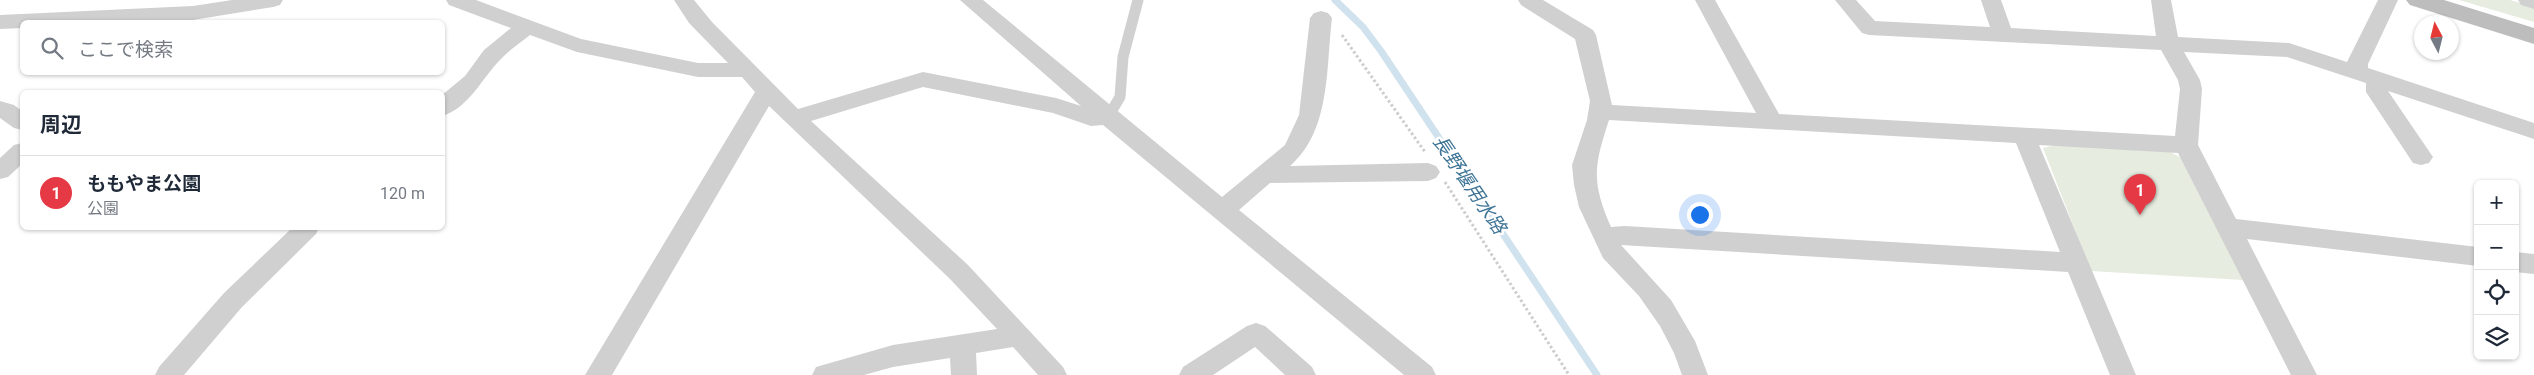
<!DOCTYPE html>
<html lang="ja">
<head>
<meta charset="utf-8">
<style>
	:root { --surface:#fff; --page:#f2f2f3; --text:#1f2937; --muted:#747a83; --line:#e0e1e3; --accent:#e63946 }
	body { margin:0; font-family:Roboto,"Noto Sans JP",sans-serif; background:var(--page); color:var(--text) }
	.controls { position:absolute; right:15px; bottom:15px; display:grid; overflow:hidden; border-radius:8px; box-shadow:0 1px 4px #0004 }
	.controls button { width:45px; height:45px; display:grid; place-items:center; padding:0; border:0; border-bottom:1px solid var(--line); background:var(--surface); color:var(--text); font:25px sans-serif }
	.compass { position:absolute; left:2414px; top:15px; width:45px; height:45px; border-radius:50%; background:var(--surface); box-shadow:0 1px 4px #0004; rotate:353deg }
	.you { position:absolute; left:1699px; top:214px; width:18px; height:18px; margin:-12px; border:4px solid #fff; border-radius:50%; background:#1a73e8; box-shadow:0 0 0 8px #1a73e833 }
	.badge { display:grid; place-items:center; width:32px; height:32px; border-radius:50%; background:var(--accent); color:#fff; font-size:16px; font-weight:700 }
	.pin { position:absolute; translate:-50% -41px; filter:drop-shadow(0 1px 2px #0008) }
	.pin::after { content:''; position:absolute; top:26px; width:18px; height:15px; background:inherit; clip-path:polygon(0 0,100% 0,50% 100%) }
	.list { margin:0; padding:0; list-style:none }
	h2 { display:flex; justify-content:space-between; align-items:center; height:65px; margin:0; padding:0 20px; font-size:21px }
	h2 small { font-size:16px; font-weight:400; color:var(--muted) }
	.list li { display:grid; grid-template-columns:32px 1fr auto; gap:15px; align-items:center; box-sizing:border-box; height:75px; padding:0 20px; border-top:1px solid var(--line) }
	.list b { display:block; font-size:19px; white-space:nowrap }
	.list p { margin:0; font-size:16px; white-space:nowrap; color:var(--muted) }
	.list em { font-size:16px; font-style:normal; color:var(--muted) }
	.icon { flex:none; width:28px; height:28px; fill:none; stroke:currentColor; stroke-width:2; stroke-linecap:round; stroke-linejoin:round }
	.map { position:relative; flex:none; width:2534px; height:375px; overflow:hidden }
	.search { position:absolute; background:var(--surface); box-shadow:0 1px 4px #0004; left:20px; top:20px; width:425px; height:55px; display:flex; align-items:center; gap:12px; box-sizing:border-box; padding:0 18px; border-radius:8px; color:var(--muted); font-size:19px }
	.panel { position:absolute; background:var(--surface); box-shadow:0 1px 4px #0004; left:20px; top:90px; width:425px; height:140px; border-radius:8px }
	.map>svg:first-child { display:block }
	.green { fill:#e6ecdf }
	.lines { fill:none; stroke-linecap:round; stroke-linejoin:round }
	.stream { stroke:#cfe2ee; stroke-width:7 }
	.path { stroke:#cdcdcd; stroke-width:3; stroke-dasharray:2.5 2.5; stroke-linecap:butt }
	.lane { stroke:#d0d0d0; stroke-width:11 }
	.street { fill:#d0d0d0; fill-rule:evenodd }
	.secondary { fill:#bdbdbd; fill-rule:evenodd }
	.labels { text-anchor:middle; stroke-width:5; stroke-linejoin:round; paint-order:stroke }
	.water-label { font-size:19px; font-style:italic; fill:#3f7597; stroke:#fff }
</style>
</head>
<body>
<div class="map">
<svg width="2534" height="375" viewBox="0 0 2534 375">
	<rect width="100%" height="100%" fill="#fff"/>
	<g class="green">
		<polygon points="2459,0 2510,0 2534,7 2534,22"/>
		<polygon points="2056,145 2167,150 2183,159 2243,280 2091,271 2043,148"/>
	</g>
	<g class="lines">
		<polyline class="stream" points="1335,0 1363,27 1381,51 1597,375"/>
		<g class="path">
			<polyline points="1342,35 1425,152"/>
			<polyline points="1445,182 1569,375"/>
		</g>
		<polyline class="lane" points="1108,117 1120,97 1123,57 1138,0"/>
		<g class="street">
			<polygon points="232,0 283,0 280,5 273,7 193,20 135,22 22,22 22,28 0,29 0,15 193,6"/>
			<path d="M 446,0 L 476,0 L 581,39 L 698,63 L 728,63 L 689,23 L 674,0 L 694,0 L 712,22 L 798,109 L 923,72 L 1056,98 L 1081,106 L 960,0 L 983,0 L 1222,197 L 1285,145 L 1299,115 L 1310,18 L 1314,13 L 1321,11 L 1328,13 L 1332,18 C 1326,67 1331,131 1290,166 L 1428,163 L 1436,166 L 1440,172 L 1436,178 L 1428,181 L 1270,183 L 1239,210 L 1432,367 L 1436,375 L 1404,375 L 1103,125 L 1091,126 L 1053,113 L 923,87 L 811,121 L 968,265 L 1063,367 L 1067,375 L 1038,375 L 1013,347 L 976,353 L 977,375 L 951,375 L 950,358 L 893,367 L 864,375 L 812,375 L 816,367 L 893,345 L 997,329 L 950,279 L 769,106 L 612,375 L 585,375 L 755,92 L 742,77 L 698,77 L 577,52 L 530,35 C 520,43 508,51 500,60 C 482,78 469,108 442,116 L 442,95 L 465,76 L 484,50 L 511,28 L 449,5 Z"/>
			<path d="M 1518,0 L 1543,0 L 1593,30 L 1596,35 L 1612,105 L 1756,113 L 1695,0 L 1715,0 L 1779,114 L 2175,136 L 2180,89 L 2178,80 L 2161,50 L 1869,35 L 1862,33 L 1835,0 L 1856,0 L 1875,21 L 1990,27 L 1981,0 L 2001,0 L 2011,28 L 2156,36 L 2151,0 L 2171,0 L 2178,37 L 2289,43 L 2347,62 L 2378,0 L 2398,0 L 2368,64 L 2368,68 L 2534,123 L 2534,139 L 2388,91 L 2433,157 L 2429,163 L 2421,165 L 2413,163 L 2366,92 L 2366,83 L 2287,57 L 2184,52 L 2200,80 L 2202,89 L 2198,145 L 2236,219 L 2478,247 L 2478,266 L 2247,239 L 2317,375 L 2291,375 L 2178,153 L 2039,145 L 2136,375 L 2110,375 L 2068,272 L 1621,245 L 1671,300 L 1695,341 L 1708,375 L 1682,375 L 1674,353 L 1660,326 L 1639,296 L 1603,258 L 1579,207 L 1574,185 L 1572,165 L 1587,120 L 1590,101 L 1575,39 L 1521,5 ZM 1609,120 L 2016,143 L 2060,252 L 1625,226 L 1611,227 C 1591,181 1594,166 1609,120 Z"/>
			<polygon points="2518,0 2534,0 2534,9 2521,5"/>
			<polygon points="0,101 14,105 22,111 22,130 14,128 0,118"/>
			<polygon points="22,143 22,164 8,177 0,179 0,158 14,145"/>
			<polygon points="292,228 319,228 316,234 242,307 184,375 155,375 159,367 224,293"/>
			<polygon points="2515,252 2534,254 2534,274 2515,272"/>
			<polygon points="1256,323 1265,326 1312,367 1316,375 1285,375 1255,347 1213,375 1179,375 1183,367 1247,326"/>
		</g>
		<polygon class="secondary" points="2406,0 2444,0 2534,28 2534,44 2410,5"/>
	</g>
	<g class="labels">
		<g class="water-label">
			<text transform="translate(1470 184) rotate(56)" y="7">長野堰用水路</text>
		</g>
	</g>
</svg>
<div class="controls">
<button>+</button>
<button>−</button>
<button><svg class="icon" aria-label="locate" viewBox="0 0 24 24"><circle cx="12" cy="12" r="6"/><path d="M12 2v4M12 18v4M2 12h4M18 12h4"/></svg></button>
<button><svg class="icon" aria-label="layers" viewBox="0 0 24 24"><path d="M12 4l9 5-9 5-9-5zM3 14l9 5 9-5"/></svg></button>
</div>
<svg class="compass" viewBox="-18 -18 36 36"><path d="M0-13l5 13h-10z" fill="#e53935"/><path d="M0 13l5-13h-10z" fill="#747a83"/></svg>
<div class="you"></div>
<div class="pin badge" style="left:2140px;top:215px">1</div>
<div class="search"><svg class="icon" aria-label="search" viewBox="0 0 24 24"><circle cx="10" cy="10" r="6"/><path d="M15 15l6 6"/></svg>ここで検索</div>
<section class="panel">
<h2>周辺<small></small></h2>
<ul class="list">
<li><span class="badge">1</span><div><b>ももやま公園</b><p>公園</p></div><em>120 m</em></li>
</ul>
</section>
</div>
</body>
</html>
